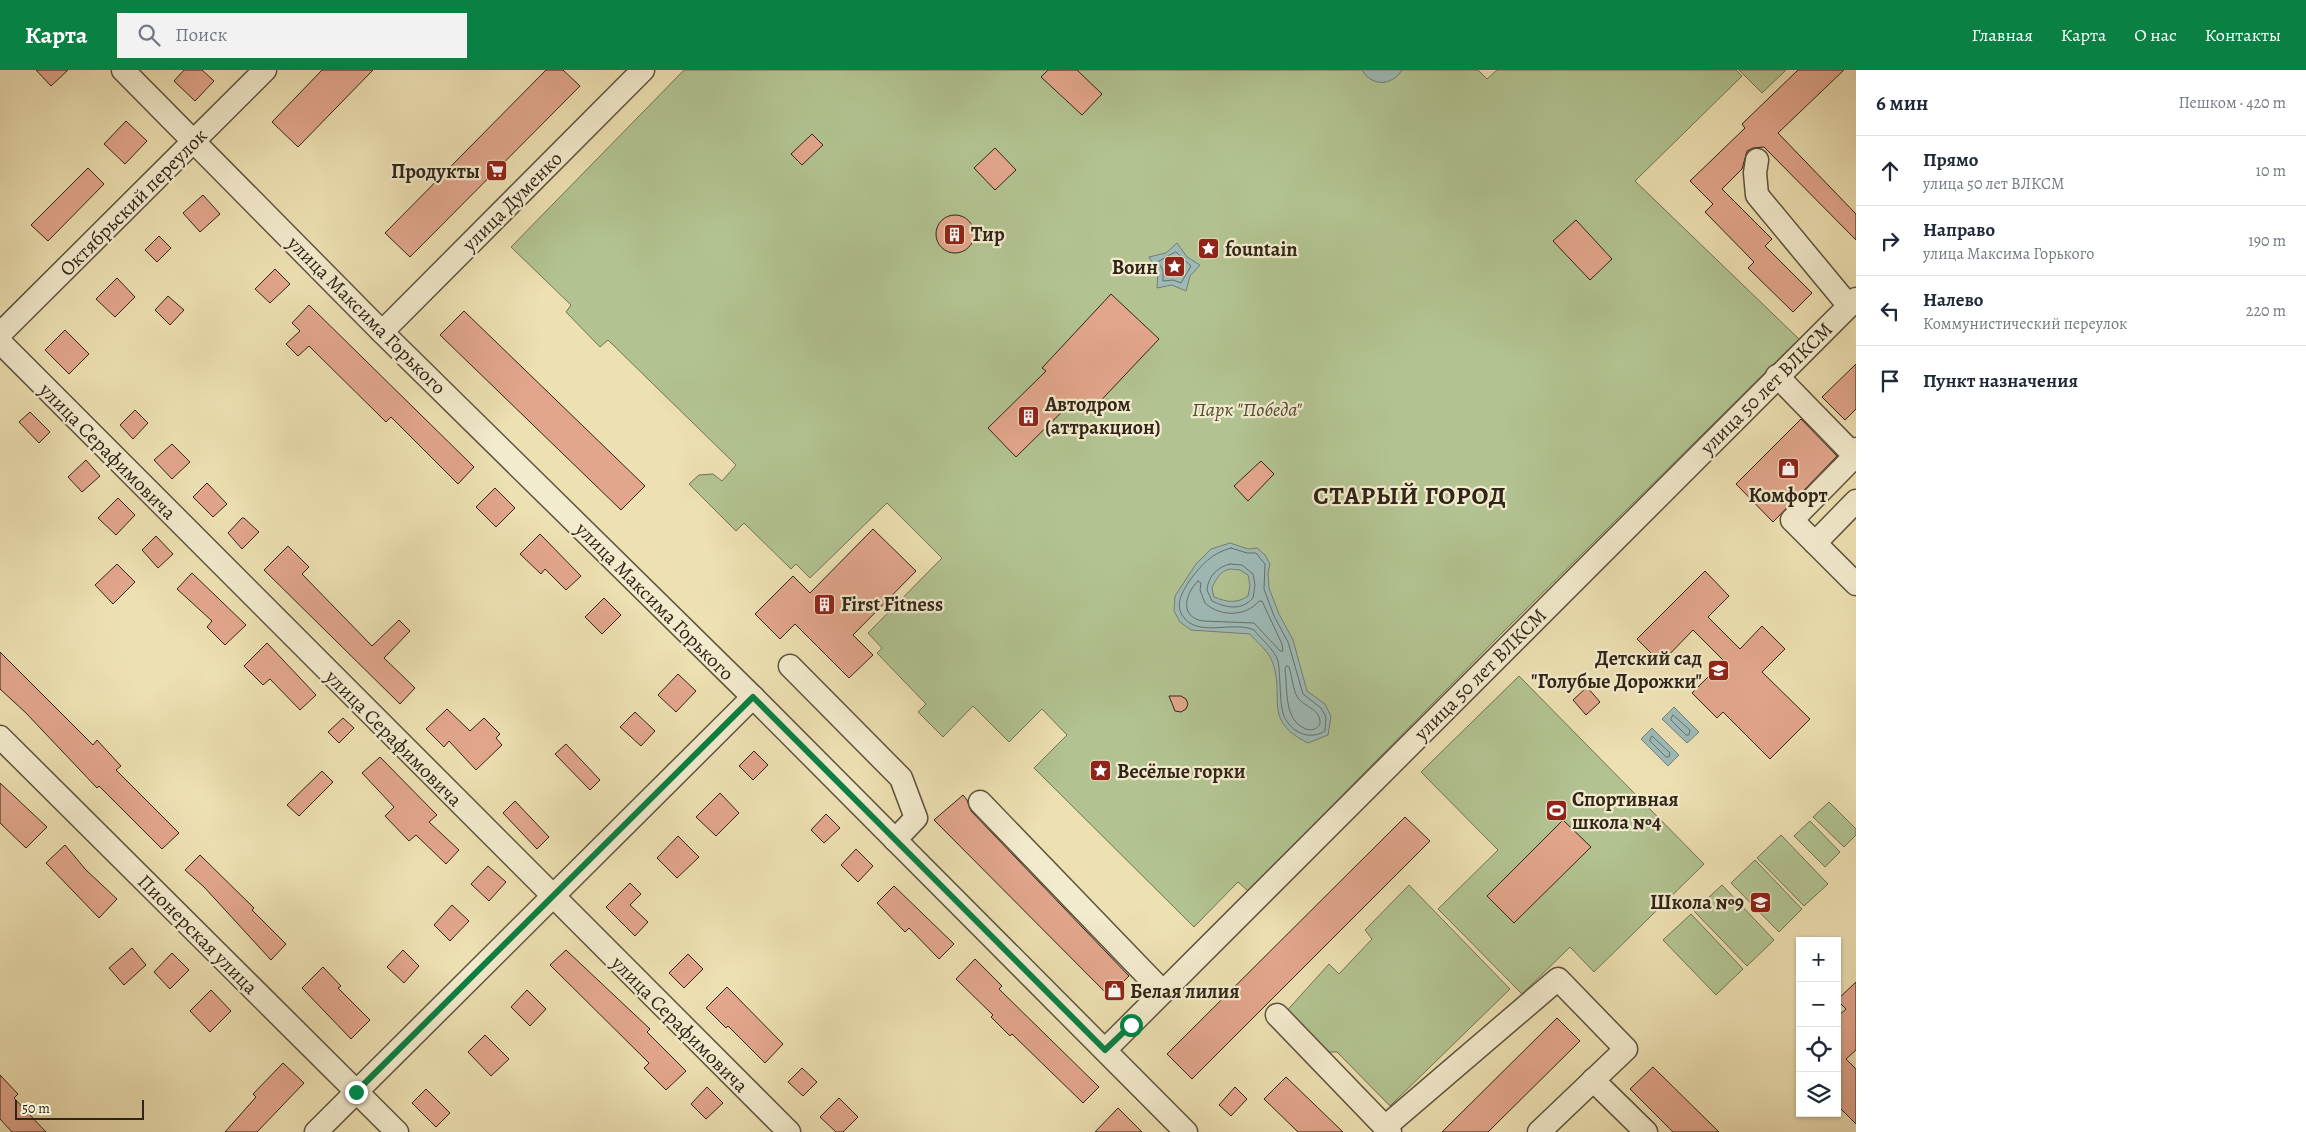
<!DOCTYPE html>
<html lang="ru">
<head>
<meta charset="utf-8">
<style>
	:root { --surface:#fff; --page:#f2f2f3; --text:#1f2937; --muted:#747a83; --line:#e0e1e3; --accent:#0b8043 }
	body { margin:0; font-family:Alegreya,serif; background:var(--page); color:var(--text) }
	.controls { position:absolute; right:15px; bottom:15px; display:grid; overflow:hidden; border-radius:0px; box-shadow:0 1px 4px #0004 }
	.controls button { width:45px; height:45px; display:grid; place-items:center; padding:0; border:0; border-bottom:1px solid var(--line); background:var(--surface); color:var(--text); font:25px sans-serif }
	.scale { position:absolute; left:15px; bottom:12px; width:129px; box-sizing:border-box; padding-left:5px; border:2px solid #302518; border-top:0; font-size:14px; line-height:18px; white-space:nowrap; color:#302518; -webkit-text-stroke:4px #f3ebcd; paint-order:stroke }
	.stop { position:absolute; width:15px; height:15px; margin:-11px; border:4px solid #0b8043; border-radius:50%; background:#fff }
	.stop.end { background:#0b8043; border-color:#fff; box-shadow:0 1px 5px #0008 }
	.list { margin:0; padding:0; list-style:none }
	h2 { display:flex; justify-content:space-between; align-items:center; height:65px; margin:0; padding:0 20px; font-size:21px }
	h2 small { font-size:16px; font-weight:400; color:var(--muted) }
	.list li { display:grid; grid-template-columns:32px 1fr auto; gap:15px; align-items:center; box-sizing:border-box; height:70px; padding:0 20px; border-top:1px solid var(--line) }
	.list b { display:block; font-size:19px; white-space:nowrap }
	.list p { margin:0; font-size:16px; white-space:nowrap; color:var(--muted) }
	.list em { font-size:16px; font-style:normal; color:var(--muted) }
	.icon { flex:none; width:28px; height:28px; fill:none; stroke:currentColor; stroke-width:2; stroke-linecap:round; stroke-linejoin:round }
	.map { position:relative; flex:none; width:1856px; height:1062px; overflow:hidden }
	header { display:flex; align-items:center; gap:30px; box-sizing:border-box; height:70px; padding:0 25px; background:var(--accent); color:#fff }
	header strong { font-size:24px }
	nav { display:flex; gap:28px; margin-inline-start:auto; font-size:18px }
	.search { width:350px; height:45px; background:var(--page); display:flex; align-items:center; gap:12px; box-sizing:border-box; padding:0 18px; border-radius:0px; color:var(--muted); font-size:19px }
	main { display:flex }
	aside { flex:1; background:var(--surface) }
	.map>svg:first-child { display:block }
	.green { fill:#b2c391; stroke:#717454 }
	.water { fill:#9ebab7; stroke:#727e77; fill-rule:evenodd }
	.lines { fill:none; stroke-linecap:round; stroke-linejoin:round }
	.shore { stroke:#677068; stroke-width:1 }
	.building { fill:#e2a68c; stroke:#302518 }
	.minor-casing { stroke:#5f543e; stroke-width:25 }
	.minor { stroke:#f3ebcd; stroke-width:22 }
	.route { stroke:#0b8043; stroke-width:6 }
	.labels { text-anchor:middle; stroke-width:4.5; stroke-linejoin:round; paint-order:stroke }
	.poi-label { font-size:20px; font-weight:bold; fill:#302518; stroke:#f3ebcd; text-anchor:start }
	.street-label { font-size:20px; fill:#302518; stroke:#f3ebcd }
	.park-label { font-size:20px; font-style:italic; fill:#504c36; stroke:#f3ebcd }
	.district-label { font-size:25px; font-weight:bold; letter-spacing:1px; fill:#302518; stroke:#f3ebcd }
</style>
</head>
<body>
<header>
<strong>Карта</strong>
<div class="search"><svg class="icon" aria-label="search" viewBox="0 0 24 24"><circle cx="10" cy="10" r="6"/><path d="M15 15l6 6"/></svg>Поиск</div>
<nav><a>Главная</a><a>Карта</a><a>О нас</a><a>Контакты</a></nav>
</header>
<main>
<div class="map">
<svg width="1856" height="1062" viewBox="0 0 1856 1062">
	<rect width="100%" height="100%" fill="#ede0b2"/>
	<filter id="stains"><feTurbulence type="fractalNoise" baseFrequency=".004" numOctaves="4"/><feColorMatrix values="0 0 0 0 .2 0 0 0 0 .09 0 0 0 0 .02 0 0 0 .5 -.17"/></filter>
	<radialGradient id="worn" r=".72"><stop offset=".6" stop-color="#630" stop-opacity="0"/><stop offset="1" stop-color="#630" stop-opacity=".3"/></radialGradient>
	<g class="green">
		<polygon points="684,0 1478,0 1487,9 1497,0 1736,0 1742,6 1635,111 1799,269 1503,562 1248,821 1238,812 1194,857 1034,698 1067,665 1042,639 1009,672 973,636 943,667 918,642 926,634 877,583 882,578 868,563 942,488 887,433 810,508 796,494 791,499 744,453 736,461 689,414 699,405 713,404 722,411 736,395 608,270 600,277 566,242 571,235 511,177"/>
		<polygon points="1739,0 1786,0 1762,23"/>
		<polygon points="1519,606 1704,794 1594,902 1570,877 1522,924 1438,839 1498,780 1421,702"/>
		<polygon points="1829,732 1856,759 1856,765 1844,777 1813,747"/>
		<polygon points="1810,751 1840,782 1825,797 1794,766"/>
		<polygon points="1781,765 1828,814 1804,836 1757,788"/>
		<polygon points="1755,790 1802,839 1779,862 1731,813"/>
		<polygon points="1409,815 1510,919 1390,1036 1337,982 1320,982 1283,945 1329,894 1339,904 1372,869 1365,860"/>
		<polygon points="1722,815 1774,870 1747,896 1694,841"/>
		<polygon points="1691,844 1743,899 1716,925 1663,870"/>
	</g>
	<g class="water">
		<path d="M 1362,0 L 1402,0 C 1392,16 1372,17 1362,0 Z"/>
		<polygon points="1177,173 1187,187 1200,195 1190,206 1186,221 1172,215 1157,218 1158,202 1149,187 1166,183"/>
		<path d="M 1230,473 L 1248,479 L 1257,478 L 1265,485 L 1270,494 L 1268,503 L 1269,518 L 1279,544 L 1293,570 L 1307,621 L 1325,634 L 1331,646 L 1328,665 L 1308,673 C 1261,650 1286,627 1272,591 C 1268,580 1257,573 1250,564 L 1191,560 L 1180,552 L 1174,541 L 1175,526 L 1196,494 L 1211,479 ZM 1230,499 L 1240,500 L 1248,505 L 1250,515 L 1248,526 C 1236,534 1227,532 1214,527 L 1212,518 C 1216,509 1220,501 1230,499 Z"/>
		<polygon points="1674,637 1699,662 1687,673 1662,649"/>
		<polygon points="1652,658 1679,685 1668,696 1641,669"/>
	</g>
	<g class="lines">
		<g class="shore">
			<polygon points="1176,182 1191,196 1181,213 1173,210 1163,211 1163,200 1158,192"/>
			<path d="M 1231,478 L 1247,483 L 1256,483 L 1265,494 L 1264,519 L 1274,546 L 1288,572 L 1303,624 L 1321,638 L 1326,647 L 1325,661 C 1309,671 1291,662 1284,646 C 1279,635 1281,606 1278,591 C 1274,579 1262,570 1254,560 C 1233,550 1197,569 1182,545 C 1175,533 1183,521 1190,510 C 1201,495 1212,483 1231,478 Z"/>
			<path d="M 1230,494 L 1242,495 L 1253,504 L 1255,515 L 1253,528 C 1241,541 1227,538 1212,531 L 1207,520 C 1208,507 1217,497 1230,494 Z"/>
			<path d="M 1198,511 L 1201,513 L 1200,520 L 1205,533 C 1220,547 1246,547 1259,531 L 1262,531 L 1282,574 L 1283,581 L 1280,581 L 1254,553 L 1203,551 C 1179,547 1185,524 1198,511 Z"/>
			<path d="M 1287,596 L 1289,597 C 1292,606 1293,621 1298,628 C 1306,638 1321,639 1320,654 C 1317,659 1312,661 1306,659 C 1283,650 1288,619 1285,599 Z"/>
			<polygon points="1673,645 1690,660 1689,665 1686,665 1671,650"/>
			<polygon points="1652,666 1670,683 1669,687 1666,687 1650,671"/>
		</g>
	</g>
	<g class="building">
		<polygon points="36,0 68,0 51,16"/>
		<polygon points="184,0 202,0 214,11 195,31 174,11"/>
		<polygon points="322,0 373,0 298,77 272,52"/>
		<polygon points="546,0 563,0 580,16 410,187 385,163"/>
		<polygon points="1048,0 1077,0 1102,24 1082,45 1041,7"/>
		<polygon points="1798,0 1844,0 1778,63 1856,144 1856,170 1764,77 1753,78 1747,81 1742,99 1722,119 1772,169 1765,176 1812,223 1793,242 1748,198 1754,192 1705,142 1713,134 1690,111 1745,58 1742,54"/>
		<polygon points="126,51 147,71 125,94 104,74"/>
		<polygon points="812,64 823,75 802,95 791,84"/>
		<polygon points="995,78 1016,100 995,120 974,98"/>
		<polygon points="88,98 104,114 48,171 31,155"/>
		<polygon points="203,125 220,144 200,162 183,143"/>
		<circle cx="955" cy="164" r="19"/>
		<polygon points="1576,150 1612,189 1590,210 1553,171"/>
		<polygon points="159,166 171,178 157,192 145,180"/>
		<polygon points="275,199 290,214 270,233 255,219"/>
		<polygon points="117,208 135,227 115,247 96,229"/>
		<polygon points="1111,224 1159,269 1090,342 1075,329 1016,387 988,358 1046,301 1042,298"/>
		<polygon points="168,226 184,240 170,255 155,240"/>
		<polygon points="309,235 474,397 458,414 391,347 386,352 309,276 298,286 286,274 300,261 292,253"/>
		<polygon points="464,241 645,416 621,440 440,265"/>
		<polygon points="65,260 89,284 69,304 45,280"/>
		<polygon points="1856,294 1856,339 1845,350 1822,327"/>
		<polygon points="135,340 148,353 133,369 120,355"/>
		<polygon points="30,342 50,362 39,373 19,352"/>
		<polygon points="1801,349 1837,386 1773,452 1736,414"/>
		<polygon points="172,374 190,392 172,409 154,390"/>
		<polygon points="86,390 100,406 82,422 68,407"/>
		<polygon points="1261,391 1274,404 1248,431 1234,416"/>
		<polygon points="207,413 227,434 213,447 193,427"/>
		<polygon points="495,418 515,438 496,457 476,437"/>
		<polygon points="118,428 135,445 116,465 98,448"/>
		<polygon points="242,448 244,448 259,462 242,479 228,463"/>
		<polygon points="873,459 916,501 853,565 873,585 849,608 795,554 780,569 755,544 793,506 810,523"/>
		<polygon points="540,464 581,506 566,520 545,499 541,504 520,484"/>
		<polygon points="156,466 173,484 158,498 142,480"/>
		<polygon points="288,476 309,497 302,504 372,576 399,550 410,561 384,588 415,618 400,634 264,500"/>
		<polygon points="117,494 135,512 113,534 95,515"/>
		<polygon points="1705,501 1729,526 1708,547 1740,579 1762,556 1785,579 1762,602 1810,649 1770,689 1723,642 1717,648 1692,623 1724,591 1693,560 1661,593 1637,569"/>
		<polygon points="192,503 246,555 225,575 207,557 212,551 177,519"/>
		<polygon points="604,528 621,545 602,564 585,547"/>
		<polygon points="267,573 316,625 300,640 270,609 263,615 244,596"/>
		<polygon points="0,582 93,675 97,670 121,696 116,700 179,763 162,779 99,716 97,718 26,643 0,619"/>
		<polygon points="678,604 696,621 676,642 658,625"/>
		<polygon points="1587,617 1600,632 1586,645 1573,630"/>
		<polygon points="1169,626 1181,626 1186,629 1188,634 1186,639 1181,642 1175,641"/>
		<polygon points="447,639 470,661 484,648 500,664 496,668 502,675 476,700 449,671 444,677 426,659"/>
		<polygon points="635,642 655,661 641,676 620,657"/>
		<polygon points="343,648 354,658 339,673 328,662"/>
		<polygon points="566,674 600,710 590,720 555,684"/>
		<polygon points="754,681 768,695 753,710 739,696"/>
		<polygon points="380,687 437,745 429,752 459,780 446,794 416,765 409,771 385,746 394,737 362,703"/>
		<polygon points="322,701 333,712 299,746 287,735"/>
		<polygon points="0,713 47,757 26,778 0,753"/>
		<polygon points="720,723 739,743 716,766 696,747"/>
		<polygon points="963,725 967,730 971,741 1129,906 1109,926 934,750"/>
		<polygon points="515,731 549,767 537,779 503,743"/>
		<polygon points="826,744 840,758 824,773 811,760"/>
		<polygon points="1405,747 1430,771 1192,1009 1167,984"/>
		<polygon points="1563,750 1591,777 1514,853 1487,826"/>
		<polygon points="678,766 699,787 677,808 657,788"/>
		<polygon points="65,775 86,800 117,829 99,848 46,793"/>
		<polygon points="856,779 873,796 858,812 841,795"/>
		<polygon points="200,785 254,838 252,840 286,874 271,890 204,817 185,800"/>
		<polygon points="488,796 506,812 489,831 471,814"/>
		<polygon points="630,813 641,824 630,835 648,852 635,866 606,837"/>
		<polygon points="894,816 954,874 939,889 909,858 905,862 877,833"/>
		<polygon points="452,835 469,851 450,871 434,855"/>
		<polygon points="132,878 146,895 124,915 109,898"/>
		<polygon points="403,880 419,896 404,913 387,897"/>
		<polygon points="566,880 650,959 647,962 686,1001 666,1020 644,998 649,993 550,895"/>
		<polygon points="172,883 189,900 170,919 154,902"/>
		<polygon points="688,884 703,899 684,918 669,903"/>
		<polygon points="975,889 1002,916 999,919 1099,1017 1083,1033 1012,964 1010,966 991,947 993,945 956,909"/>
		<polygon points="323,897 341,916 338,918 370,950 351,969 302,918"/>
		<polygon points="1856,912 1856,980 1846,989 1856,999 1856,1054 1837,1035 1837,947 1846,939 1837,930"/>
		<polygon points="727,917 783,974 765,993 728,956 726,958 706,938"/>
		<polygon points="211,920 231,941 210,962 190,941"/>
		<polygon points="527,920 546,939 530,956 511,937"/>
		<polygon points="1557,948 1580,971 1488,1062 1442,1062"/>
		<polygon points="485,965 509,989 491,1006 468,982"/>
		<polygon points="283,993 304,1013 257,1062 225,1062 256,1027 253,1024"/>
		<polygon points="1653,997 1719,1062 1673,1062 1630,1019"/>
		<polygon points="802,998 817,1012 803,1026 788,1012"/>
		<polygon points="0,1005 18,1024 14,1028 46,1062 12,1062 0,1049"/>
		<polygon points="1286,1007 1343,1062 1298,1062 1264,1029"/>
		<polygon points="707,1017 723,1033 706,1049 691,1034"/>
		<polygon points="1235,1017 1247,1029 1231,1046 1219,1035"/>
		<polygon points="426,1019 450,1043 436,1057 412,1033"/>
		<polygon points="839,1028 858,1047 843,1062 836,1062 820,1047"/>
		<polygon points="1118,1038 1142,1062 1095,1062"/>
	</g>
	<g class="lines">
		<defs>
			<g id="minor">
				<polyline points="123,0 382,262 753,627 1186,1062"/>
				<polyline points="1757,90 1755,103 1757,125 1849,236"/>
				<polyline points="382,262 643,0"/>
				<polyline points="0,264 265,0"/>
				<polyline points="0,272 789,1062"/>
				<polyline points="1777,306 1855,386"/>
				<polyline points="1856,379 1855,386 1792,450 1856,514"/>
				<polyline points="1815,473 1856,431"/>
				<polyline points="790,596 901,708 916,748 895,770"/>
				<polyline points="0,667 397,1062"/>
				<polyline points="980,732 1163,922"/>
				<polyline points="1277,945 1385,1057"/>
				<polyline points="1105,980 1856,229"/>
				<polyline points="1593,1010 1646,1062"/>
				<polyline points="316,1062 753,627"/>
				<polyline points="1390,1062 1385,1057 1558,909 1626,979 1539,1062"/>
			</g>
		</defs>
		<use href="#minor" class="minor-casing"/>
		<use href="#minor" class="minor"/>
	</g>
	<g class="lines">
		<polyline class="route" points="356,1022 753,627 1105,980 1131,955"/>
	</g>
	<defs>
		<symbol id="supermarket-square" viewBox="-11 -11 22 22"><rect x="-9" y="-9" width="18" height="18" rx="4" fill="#8f2418" stroke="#f3ebcd"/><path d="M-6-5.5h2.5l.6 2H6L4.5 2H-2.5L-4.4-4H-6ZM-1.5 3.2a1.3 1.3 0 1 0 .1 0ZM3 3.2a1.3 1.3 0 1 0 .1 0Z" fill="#fff"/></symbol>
		<symbol id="building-square" viewBox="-11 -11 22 22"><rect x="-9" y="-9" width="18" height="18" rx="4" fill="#8f2418" stroke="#f3ebcd"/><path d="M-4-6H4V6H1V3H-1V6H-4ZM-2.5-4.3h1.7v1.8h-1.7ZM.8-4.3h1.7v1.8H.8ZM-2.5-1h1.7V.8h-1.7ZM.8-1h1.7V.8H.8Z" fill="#fff"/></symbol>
		<symbol id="sight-square" viewBox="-11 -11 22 22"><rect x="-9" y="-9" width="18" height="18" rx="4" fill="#8f2418" stroke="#f3ebcd"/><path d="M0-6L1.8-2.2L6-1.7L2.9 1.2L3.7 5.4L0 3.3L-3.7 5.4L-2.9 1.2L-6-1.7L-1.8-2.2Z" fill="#fff"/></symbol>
		<symbol id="shop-square" viewBox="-11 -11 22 22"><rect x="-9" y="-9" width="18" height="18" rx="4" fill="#8f2418" stroke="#f3ebcd"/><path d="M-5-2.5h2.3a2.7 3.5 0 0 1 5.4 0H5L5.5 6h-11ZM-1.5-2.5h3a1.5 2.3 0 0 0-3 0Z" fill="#fff"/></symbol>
		<symbol id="school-square" viewBox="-11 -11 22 22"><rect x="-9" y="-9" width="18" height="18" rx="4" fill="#8f2418" stroke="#f3ebcd"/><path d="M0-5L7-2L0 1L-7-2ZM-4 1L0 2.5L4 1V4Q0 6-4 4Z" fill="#fff"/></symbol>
		<symbol id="stadium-square" viewBox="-11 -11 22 22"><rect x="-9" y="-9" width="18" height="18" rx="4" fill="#8f2418" stroke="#f3ebcd"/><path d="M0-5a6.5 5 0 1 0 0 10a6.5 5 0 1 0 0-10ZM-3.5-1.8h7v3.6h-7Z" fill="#fff"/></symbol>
	</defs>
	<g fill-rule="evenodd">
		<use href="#supermarket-square" x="484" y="88" width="25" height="25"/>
		<use href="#building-square" x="942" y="152" width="25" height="25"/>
		<use href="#sight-square" x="1196" y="166" width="25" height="25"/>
		<use href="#sight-square" x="1162" y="184" width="25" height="25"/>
		<use href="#building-square" x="1016" y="334" width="25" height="25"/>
		<use href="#shop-square" x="1776" y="386" width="25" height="25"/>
		<use href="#building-square" x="812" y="522" width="25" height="25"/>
		<use href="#school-square" x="1706" y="588" width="25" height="25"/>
		<use href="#sight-square" x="1088" y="688" width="25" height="25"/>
		<use href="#stadium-square" x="1544" y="728" width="25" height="25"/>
		<use href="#school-square" x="1748" y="820" width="25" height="25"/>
		<use href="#shop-square" x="1102" y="908" width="25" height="25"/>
	</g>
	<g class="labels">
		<g class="poi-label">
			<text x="480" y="108" text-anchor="end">Продукты</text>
			<text x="971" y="171">Тир</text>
			<text x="1225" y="186">fountain</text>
			<text x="1158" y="204" text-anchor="end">Воин</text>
			<text x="1045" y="341">Автодром<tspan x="1045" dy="23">(аттракцион)</tspan></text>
			<text x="1788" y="432" text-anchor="middle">Комфорт</text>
			<text x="841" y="541">First Fitness</text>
			<text x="1702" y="595" text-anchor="end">Детский сад<tspan x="1702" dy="23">"Голубые Дорожки"</tspan></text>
			<text x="1117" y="708">Весёлые горки</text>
			<text x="1572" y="736">Спортивная<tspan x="1572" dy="23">школа №4</tspan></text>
			<text x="1744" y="839" text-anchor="end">Школа №9</text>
			<text x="1130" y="928">Белая лилия</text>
		</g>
		<g class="street-label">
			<text transform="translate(512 131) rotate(-45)" y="7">улица Думенко</text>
			<text transform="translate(133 132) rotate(-45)" y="7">Октябрьский переулок</text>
			<text transform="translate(367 245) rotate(45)" y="7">улица Максима Горького</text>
			<text transform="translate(1766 318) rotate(-45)" y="7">улица 50 лет ВЛКСМ</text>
			<text transform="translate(108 381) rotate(45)" y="7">улица Серафимовича</text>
			<text transform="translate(655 531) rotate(45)" y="7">улица Максима Горького</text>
			<text transform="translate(1480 604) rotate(-45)" y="7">улица 50 лет ВЛКСМ</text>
			<text transform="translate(394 668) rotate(45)" y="7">улица Серафимовича</text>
			<text transform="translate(198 864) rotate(45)" y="7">Пионерская улица</text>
			<text transform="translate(680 954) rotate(45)" y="7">улица Серафимовича</text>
		</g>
		<g class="park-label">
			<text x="1247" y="346">Парк "Победа"</text>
		</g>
		<g class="district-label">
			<text x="1410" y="434">СТАРЫЙ ГОРОД</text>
		</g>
	</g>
	<rect width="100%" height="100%" filter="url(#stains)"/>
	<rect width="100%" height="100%" fill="url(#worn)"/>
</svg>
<div class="controls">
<button>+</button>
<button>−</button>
<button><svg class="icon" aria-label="locate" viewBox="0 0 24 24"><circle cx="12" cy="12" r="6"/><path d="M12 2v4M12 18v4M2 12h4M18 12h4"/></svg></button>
<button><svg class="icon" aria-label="layers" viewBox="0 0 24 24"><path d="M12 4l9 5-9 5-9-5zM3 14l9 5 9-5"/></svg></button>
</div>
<div class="scale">50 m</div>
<div class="stop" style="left:1131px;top:955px"></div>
<div class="stop end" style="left:356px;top:1022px"></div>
</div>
<aside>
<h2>6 мин<small>Пешком · 420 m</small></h2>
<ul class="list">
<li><svg class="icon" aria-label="ahead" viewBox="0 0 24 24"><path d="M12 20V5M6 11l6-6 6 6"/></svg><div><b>Прямо</b><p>улица 50 лет ВЛКСМ</p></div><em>10 m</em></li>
<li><svg class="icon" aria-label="right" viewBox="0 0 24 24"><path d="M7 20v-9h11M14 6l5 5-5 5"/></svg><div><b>Направо</b><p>улица Максима Горького</p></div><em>190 m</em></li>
<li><svg class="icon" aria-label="left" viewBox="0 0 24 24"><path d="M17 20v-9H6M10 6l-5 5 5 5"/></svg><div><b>Налево</b><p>Коммунистический переулок</p></div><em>220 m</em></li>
<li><svg class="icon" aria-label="arrive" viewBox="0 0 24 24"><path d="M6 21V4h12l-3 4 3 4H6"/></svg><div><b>Пункт назначения</b></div></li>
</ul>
</aside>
</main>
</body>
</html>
